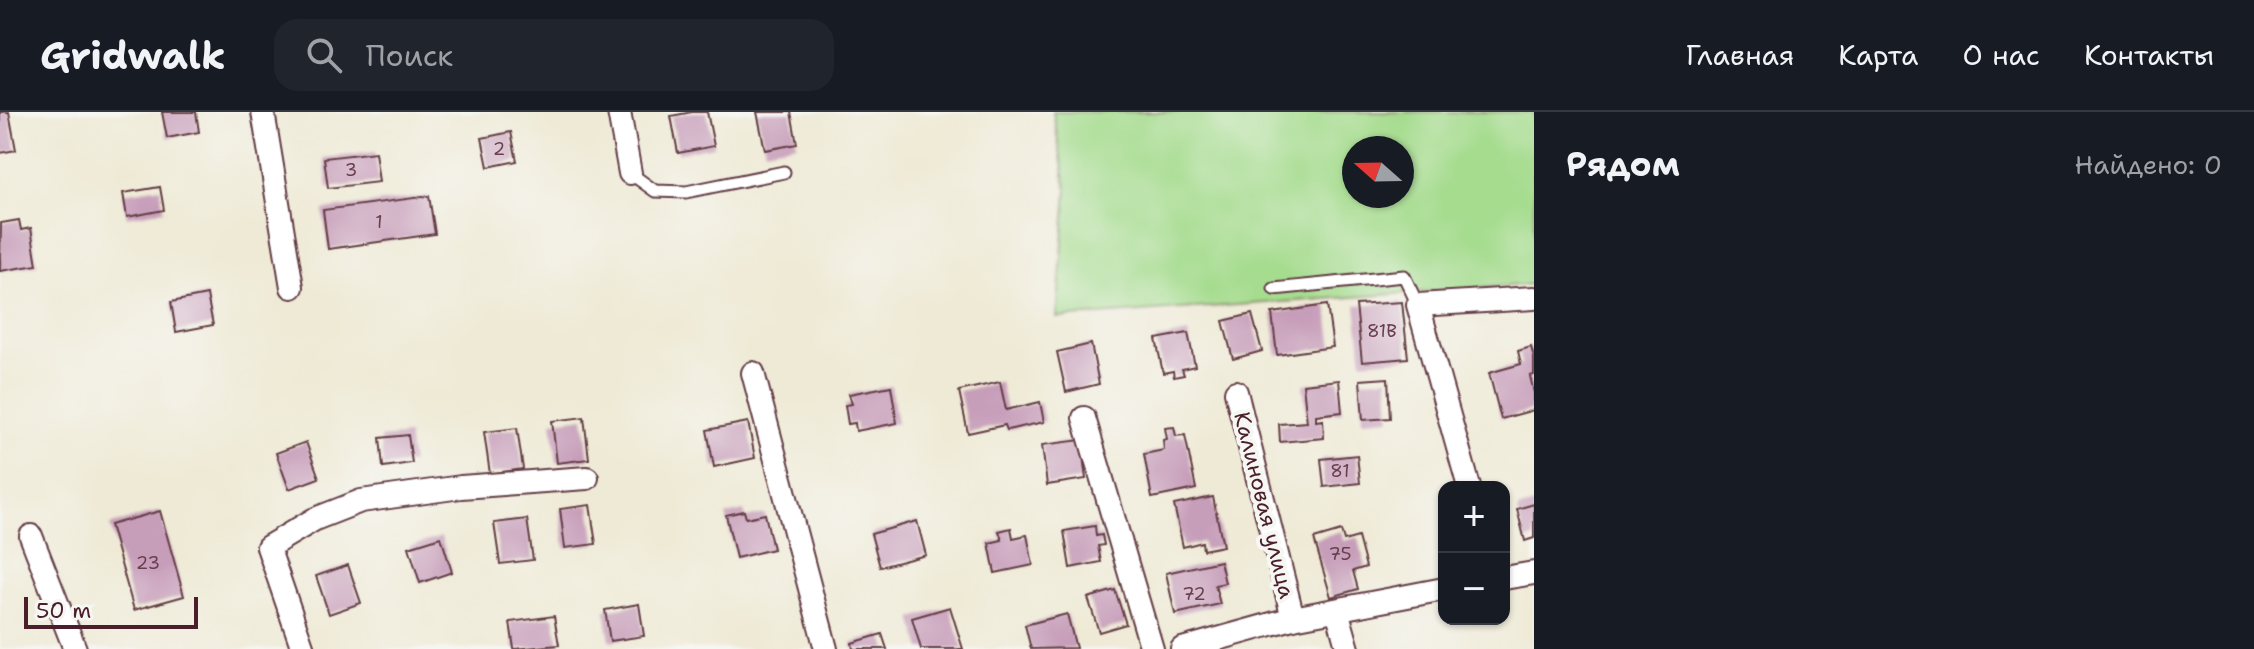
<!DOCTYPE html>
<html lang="ru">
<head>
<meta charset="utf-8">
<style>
	:root { --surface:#171b24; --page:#20242c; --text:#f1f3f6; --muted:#9ea1a6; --line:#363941 }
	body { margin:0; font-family:"Shantell Sans",sans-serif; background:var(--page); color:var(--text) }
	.controls { position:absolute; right:24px; bottom:24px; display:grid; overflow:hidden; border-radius:16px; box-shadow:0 2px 6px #0004 }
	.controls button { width:72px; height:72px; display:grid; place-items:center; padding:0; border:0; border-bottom:2px solid var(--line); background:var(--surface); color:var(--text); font:40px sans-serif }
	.compass { position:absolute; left:1342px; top:24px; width:72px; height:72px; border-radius:50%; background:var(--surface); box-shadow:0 2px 6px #0004; rotate:290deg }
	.scale { position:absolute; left:24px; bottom:20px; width:174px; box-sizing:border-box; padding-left:8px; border:4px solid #4a1f2b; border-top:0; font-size:22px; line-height:28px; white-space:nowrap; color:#4a1f2b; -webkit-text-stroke:6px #f6f6f2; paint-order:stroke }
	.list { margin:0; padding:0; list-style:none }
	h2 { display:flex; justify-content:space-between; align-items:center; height:104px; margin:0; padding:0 32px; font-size:34px }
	h2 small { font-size:26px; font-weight:400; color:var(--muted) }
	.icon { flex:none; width:44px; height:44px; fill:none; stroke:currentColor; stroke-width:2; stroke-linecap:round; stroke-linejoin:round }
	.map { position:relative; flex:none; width:1534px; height:537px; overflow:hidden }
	header { display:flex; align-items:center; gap:48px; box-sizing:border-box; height:112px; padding:0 40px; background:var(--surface); border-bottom:2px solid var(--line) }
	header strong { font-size:38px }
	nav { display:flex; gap:44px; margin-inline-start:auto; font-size:28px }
	.search { width:560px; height:72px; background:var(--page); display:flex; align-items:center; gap:20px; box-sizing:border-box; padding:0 28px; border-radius:24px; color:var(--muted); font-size:30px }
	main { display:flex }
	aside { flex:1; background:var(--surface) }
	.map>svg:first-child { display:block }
	.green { fill:#a5dc8e; stroke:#787e5c; stroke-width:2; fill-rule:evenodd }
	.building { fill:#c79eba }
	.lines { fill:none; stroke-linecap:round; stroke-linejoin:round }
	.lane-casing { stroke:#633d45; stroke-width:15 }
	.street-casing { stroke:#633d45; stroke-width:26 }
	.lane { stroke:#fff; stroke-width:11 }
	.street { stroke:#fff; stroke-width:22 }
	.labels { text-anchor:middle; stroke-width:8; stroke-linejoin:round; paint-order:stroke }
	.number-label { font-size:18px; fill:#693f4f }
	.street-label { font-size:22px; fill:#4a1f2b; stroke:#f6f6f2 }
</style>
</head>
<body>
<header>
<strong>Gridwalk</strong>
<div class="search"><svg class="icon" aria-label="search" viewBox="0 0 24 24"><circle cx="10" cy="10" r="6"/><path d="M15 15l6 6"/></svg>Поиск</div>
<nav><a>Главная</a><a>Карта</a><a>О нас</a><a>Контакты</a></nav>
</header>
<main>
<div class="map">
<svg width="1534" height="537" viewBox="0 0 1534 537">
	<rect width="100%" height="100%" fill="#f6f6f2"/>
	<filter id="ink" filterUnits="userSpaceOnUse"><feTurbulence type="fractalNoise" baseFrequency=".0125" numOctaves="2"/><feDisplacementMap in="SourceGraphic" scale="16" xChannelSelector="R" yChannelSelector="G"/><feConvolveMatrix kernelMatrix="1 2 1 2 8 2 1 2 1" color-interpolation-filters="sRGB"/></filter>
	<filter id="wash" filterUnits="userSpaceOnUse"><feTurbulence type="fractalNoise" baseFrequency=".006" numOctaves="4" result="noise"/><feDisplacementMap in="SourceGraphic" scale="32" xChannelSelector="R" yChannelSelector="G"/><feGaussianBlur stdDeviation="1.8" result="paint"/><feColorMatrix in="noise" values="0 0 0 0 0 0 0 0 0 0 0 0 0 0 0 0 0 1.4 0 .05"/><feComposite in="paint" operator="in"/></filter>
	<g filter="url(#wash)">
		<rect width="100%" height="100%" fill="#efead6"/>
		<path class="green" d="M 1053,0 L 1534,0 L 1534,172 L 1057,206 L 1067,79 ZM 1354,36 L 1402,36 L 1402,84 L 1354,84 Z"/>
		<g id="blocks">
			<g class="building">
				<polygon points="0,0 9,0 16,38 0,41"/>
				<polygon points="162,0 196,0 199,20 167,26"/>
				<polygon points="692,0 707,0 714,34 678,41 671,4"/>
				<polygon points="757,0 791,0 797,32 765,38"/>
				<polygon points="511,20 517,49 488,55 482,26"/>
				<polygon points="375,40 379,70 328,76 324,46"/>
				<polygon points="160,75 164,98 127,105 123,81"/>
				<polygon points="429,84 435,122 328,137 323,98"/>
				<polygon points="19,108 21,118 31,116 37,153 0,159 1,111"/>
				<polygon points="207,183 213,213 176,220 171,190"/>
				<polygon points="1402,190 1408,246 1362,250 1356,193"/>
				<polygon points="1327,193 1333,235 1277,243 1272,201"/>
				<polygon points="1252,202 1262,239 1233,247 1223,209"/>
				<polygon points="1188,221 1195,254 1182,257 1184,263 1174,265 1173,259 1163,261 1156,227"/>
				<polygon points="1091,232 1099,272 1066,280 1057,240"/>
				<polygon points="1531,235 1534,246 1534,263 1530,264 1534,281 1534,298 1501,307 1489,261 1521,252 1518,239"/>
				<polygon points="1388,266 1390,306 1363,308 1360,268"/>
				<polygon points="1339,268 1342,300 1316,303 1316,309 1323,308 1324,326 1280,330 1279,312 1307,310 1303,272"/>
				<polygon points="1000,270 1006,298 1040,290 1044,310 1007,318 1005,313 968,321 959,279"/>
				<polygon points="891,274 897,311 856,319 855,311 848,312 845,293 852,292 849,282"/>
				<polygon points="584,305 589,347 557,351 552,309"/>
				<polygon points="748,310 755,346 714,355 707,318"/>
				<polygon points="1174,315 1176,324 1185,323 1196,377 1152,386 1144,342 1164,338 1163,328 1167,327 1165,316"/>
				<polygon points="517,316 523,357 490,362 484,320"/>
				<polygon points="408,323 412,351 383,355 380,326"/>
				<polygon points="1081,328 1086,367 1047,373 1042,333"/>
				<polygon points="306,330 319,366 289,377 276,341"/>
				<polygon points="1357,343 1360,371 1324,375 1321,347"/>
				<polygon points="1213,385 1223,434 1203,438 1202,430 1183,435 1174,393"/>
				<polygon points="1534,392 1534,426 1525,429 1517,397"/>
				<polygon points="590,393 596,432 565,436 560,397"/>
				<polygon points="160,399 184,484 134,498 110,413"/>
				<polygon points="744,399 746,406 765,402 773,437 736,446 726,403"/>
				<polygon points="527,407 533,448 500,452 494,411"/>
				<polygon points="917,409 926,443 880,455 871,422"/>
				<polygon points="1095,414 1096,424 1102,423 1104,433 1098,434 1101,450 1070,456 1064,419"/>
				<polygon points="1011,416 1013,426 1027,423 1033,453 995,461 989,431 1002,428 999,419"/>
				<polygon points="1341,419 1344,429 1358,425 1366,455 1353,459 1358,477 1331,485 1314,427"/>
				<polygon points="441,425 452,460 420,471 409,435"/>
				<polygon points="1220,449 1225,471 1215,473 1220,492 1175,502 1166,461"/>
				<polygon points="348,453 361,491 329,502 316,464"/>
				<polygon points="1115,478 1126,512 1099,520 1088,486"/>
				<polygon points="639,492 644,524 610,529 605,498"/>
				<polygon points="950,495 963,537 921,537 912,506"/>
				<polygon points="1067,502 1076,536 1031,537 1025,513"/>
				<polygon points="554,504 559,533 514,537 510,510"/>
				<polygon points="882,522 887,537 853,537 852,531"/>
			</g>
		</g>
	</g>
	<g filter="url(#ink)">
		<use href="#blocks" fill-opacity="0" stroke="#633d45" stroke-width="2"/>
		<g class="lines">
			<defs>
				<g id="lane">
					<polyline points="630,61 655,79 686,80 784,60"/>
					<polyline points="1274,177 1404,164 1418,193"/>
				</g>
				<g id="street">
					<polyline points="263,0 292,175"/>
					<polyline points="619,0 630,61"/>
					<polyline points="753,261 826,537"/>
					<polyline points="1236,280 1293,506"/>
					<polyline points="1084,306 1152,537"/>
					<polyline points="1469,375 1418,193 1534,186"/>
					<polyline points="31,424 75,537"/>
					<polyline points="1504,466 1534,461"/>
					<polyline points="1337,498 1348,537"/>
					<polyline points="303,537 268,435 315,407 361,389 461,375 587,366"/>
					<polyline points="1182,537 1293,506 1444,477"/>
				</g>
			</defs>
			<use href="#lane" class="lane-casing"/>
			<use href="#street" class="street-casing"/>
			<use href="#lane" class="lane"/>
			<use href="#street" class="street"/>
		</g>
	</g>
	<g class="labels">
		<g class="number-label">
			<text x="499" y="43">2</text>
			<text x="351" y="64">3</text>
			<text x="379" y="116">1</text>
			<text x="1382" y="225">81В</text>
			<text x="1340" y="365">81</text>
			<text x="1340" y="448">75</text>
			<text x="148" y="457">23</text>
			<text x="1194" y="488">72</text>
		</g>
		<g class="street-label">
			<text transform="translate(1265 393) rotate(76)" y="8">Калиновая улица</text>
		</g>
	</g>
</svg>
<div class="controls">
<button>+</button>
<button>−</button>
</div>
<svg class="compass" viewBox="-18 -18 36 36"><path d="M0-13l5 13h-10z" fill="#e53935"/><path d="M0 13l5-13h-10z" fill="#9ea1a6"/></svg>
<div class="scale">50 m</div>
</div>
<aside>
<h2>Рядом<small>Найдено: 0</small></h2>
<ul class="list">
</ul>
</aside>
</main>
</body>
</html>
